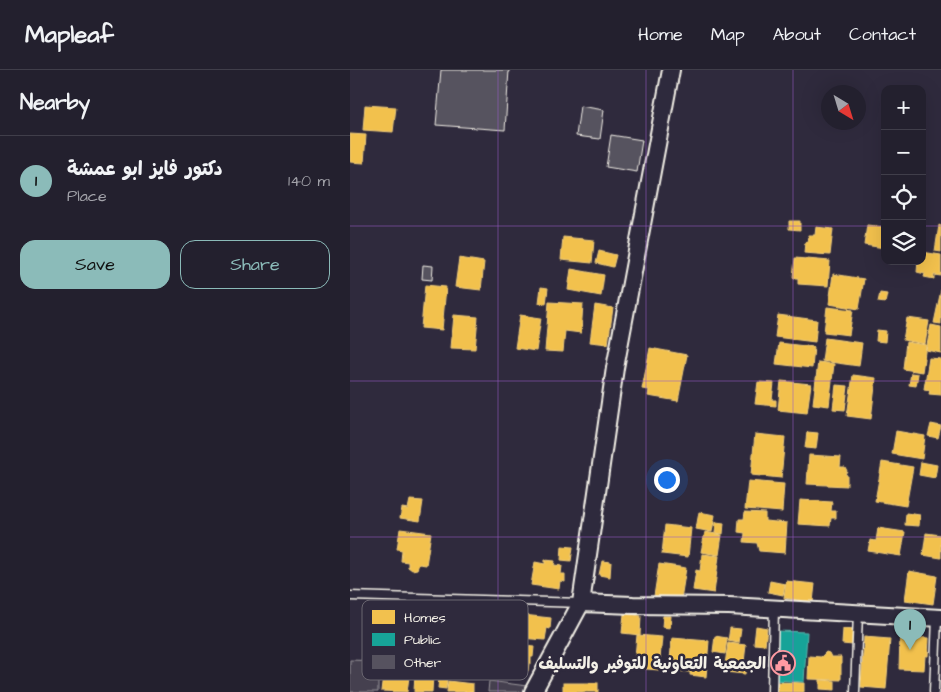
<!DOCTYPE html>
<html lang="en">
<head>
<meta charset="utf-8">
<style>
	:root { --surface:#23202e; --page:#2f2d3a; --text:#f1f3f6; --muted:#a3a3aa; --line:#403e4a; --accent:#8bbbb9 }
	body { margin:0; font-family:"Architects Daughter","Playpen Sans Arabic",sans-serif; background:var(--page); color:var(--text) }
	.controls { position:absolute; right:15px; top:15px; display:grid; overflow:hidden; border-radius:10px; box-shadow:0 5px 20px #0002 }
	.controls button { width:45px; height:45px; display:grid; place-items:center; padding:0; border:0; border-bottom:1px solid var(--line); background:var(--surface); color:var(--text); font:25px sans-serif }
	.compass { position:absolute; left:471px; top:15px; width:45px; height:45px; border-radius:50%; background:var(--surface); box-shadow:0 5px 20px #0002; rotate:142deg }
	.you { position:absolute; left:316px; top:409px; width:18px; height:18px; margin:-12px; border:4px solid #fff; border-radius:50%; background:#1a73e8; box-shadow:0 0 0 8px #1a73e833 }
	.badge { display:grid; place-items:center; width:32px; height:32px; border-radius:50%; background:var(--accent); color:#111; font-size:16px; font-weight:700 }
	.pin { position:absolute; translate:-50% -41px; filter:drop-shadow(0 1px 2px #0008) }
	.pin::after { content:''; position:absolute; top:26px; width:18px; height:15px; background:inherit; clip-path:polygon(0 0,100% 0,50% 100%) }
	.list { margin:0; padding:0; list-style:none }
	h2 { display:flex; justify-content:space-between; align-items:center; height:65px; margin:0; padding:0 20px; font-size:21px }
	h2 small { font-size:16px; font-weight:400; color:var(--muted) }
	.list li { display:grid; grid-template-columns:32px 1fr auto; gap:15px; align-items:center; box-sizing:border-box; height:90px; padding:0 20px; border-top:1px solid var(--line) }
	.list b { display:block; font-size:19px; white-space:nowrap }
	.list p { margin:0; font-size:16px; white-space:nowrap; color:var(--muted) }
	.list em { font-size:16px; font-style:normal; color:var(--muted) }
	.actions { display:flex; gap:10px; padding:15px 20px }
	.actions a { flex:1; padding:11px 0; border:1px solid var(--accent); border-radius:15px; text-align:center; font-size:18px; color:var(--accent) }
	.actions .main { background:var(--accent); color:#111 }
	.icon { flex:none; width:28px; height:28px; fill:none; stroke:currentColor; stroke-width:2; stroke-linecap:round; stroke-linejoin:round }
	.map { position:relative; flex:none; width:591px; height:622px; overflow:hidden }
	header { display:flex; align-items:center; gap:30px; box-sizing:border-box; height:70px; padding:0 25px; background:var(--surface); border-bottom:1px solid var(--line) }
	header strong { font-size:24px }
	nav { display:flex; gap:28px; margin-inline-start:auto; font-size:18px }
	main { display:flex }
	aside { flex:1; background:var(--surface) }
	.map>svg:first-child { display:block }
	.green { fill:#454050; stroke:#9c989c }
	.homes { fill:#f2c14e; stroke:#f3cf7c }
	.public { fill:#17a398; stroke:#59bab0 }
	.building { fill:#56525f; stroke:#f4f1e8 }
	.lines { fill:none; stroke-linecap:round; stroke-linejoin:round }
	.lane-casing { stroke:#f4f1e8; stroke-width:11 }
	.street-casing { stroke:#f4f1e8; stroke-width:20 }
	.lane { stroke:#2f2a3d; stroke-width:8 }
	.street { stroke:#2f2a3d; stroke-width:16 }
	.grid { fill:none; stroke:#995dc9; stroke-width:1; stroke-opacity:0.55 }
	.labels { text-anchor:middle; stroke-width:5; stroke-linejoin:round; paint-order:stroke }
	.poi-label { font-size:16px; font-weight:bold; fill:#f4f1e8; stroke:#2f2a3d; text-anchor:end }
	.key { fill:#2f2a3d; stroke:#6a6670; stroke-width:1 }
	.key-label { font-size:14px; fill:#f4f1e8 }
</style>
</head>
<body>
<header>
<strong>Mapleaf</strong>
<nav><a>Home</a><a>Map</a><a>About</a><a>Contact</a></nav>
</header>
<main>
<aside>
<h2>Nearby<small></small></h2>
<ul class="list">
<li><span class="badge">1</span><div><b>دكتور فايز ابو عمشة</b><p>Place</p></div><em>140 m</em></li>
</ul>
<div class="actions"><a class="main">Save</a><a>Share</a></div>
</aside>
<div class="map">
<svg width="591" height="622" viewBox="0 0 591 622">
	<rect width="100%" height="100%" fill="#2f2a3d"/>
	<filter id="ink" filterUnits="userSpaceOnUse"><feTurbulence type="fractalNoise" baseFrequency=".02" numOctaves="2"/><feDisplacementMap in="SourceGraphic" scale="10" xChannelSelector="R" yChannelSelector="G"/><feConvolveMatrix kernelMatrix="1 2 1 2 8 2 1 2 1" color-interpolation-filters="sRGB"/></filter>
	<g filter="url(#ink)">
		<g class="green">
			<polygon points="0,590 28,591 28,622 0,622"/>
			<polygon points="139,611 177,616 173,622 138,622"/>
		</g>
		<g class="homes">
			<polygon points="15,35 46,37 43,62 13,60"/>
			<polygon points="0,64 16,65 14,93 0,92"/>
			<polygon points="439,151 450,151 450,160 439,159"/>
			<polygon points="535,154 535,178 514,175 517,155 534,157"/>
			<polygon points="589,155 591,156 591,182 585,181"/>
			<polygon points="466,157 483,159 480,185 454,183 455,172 458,172 459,165 465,165"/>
			<polygon points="213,167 244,170 242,193 211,190"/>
			<polygon points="249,181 266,185 263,197 246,193"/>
			<polygon points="572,182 591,185 591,206 584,205 584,209 574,207 575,204 567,202 568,191 572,191"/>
			<polygon points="109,188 134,192 131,220 105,217"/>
			<polygon points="445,188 480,191 478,216 448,214 448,208 443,208"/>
			<polygon points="221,199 254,205 251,226 218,220"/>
			<polygon points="483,204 514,209 509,239 479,234"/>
			<polygon points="75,215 96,217 92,260 71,258"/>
			<polygon points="191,217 198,218 196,234 189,233"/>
			<polygon points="591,220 591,254 584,253"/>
			<polygon points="530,223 537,224 535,233 528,232"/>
			<polygon points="199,232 233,234 231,263 215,261 213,282 195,281"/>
			<polygon points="245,235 263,238 258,274 240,272"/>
			<polygon points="477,237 503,240 499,265 474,262"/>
			<polygon points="104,245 128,247 125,279 101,278"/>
			<polygon points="170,245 191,248 186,281 165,278"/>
			<polygon points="428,245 467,250 465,272 425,267"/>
			<polygon points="557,248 579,251 575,274 553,270"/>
			<polygon points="581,255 591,257 591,283 576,280"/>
			<polygon points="527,260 536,261 535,272 526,271"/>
			<polygon points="475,268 512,273 509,296 472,291"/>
			<polygon points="556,272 576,275 572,302 553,299"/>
			<polygon points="429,273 464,277 462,298 426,294"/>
			<polygon points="300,278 337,285 328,331 298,326 299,320 292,319"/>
			<polygon points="579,288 591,289 591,325 579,324 580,320 574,319"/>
			<polygon points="468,292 484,294 479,336 463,334"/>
			<polygon points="561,303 568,304 566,316 559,315"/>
			<polygon points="503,305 526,308 521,349 497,346"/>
			<polygon points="431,311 461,314 457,343 428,340"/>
			<polygon points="408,312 424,313 422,330 426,330 426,336 405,334"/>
			<polygon points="486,315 498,316 495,340 483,339"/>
			<polygon points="581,354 591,356 588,368 578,366"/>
			<polygon points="546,361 575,366 572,389 542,384"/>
			<polygon points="457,362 468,363 466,379 455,378"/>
			<polygon points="405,364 435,367 431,408 401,405"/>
			<polygon points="459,385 491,387 490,397 495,397 497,401 495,404 497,405 497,416 457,414"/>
			<polygon points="532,392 563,397 556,436 525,431"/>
			<polygon points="571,392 587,395 585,408 569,405"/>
			<polygon points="398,411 434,414 432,442 395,439"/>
			<polygon points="60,430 73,431 70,451 50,448 52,438 58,439"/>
			<polygon points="450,430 482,432 481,441 486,441 486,448 481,448 480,456 448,454"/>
			<polygon points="349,442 365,445 362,462 346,459"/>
			<polygon points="395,442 415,443 415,451 437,453 435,483 409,481 407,473 394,472 395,463 388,462 389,449 394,449"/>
			<polygon points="556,443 570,445 569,456 555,455"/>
			<polygon points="366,452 374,453 373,464 365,463"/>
			<polygon points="315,455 341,458 338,487 312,484"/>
			<polygon points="528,458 555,462 551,486 518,481 520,470 526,471"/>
			<polygon points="50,459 81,463 76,495 69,494 67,499 62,500 58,497 58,492 51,491 52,480 47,479"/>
			<polygon points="355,462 372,465 369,485 351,482"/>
			<polygon points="576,463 591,465 591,488 573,485"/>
			<polygon points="212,476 223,477 221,491 211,490"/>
			<polygon points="352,484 369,486 364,523 343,520 346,500 350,501"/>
			<polygon points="195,490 205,491 204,495 212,496 211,504 215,504 215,512 210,511 209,519 181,515 185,492 195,494"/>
			<polygon points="252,491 261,492 260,507 249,505"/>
			<polygon points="309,494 336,498 331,529 304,526"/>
			<polygon points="559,501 587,506 583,534 555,530"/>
			<polygon points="420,511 435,514 433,525 418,522"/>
			<polygon points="436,511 465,514 463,532 434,528"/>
			<polygon points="274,544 291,546 290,565 272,563"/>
			<polygon points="173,545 201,548 200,559 197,558 195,570 170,568"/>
			<polygon points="313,546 321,546 320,558 312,557"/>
			<polygon points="406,556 417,558 415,575 404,574"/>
			<polygon points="380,558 391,559 389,573 378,571"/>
			<polygon points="493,559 504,560 503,575 492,574"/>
			<polygon points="287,565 312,567 309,600 284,598"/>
			<polygon points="365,566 377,568 375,584 363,582"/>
			<polygon points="514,567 540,569 536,619 511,617"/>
			<polygon points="550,567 579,568 578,586 575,586 574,600 549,599"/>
			<polygon points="322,568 359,571 356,607 340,605 340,602 319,601"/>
			<polygon points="378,573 396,575 394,592 396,593 395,604 374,602"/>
			<polygon points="162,575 184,577 183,587 181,587 181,593 179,593 178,601 156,599 158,583 161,583"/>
			<polygon points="476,582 479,583 481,587 491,587 491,610 458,609 459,586 471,587"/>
			<polygon points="34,597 60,599 57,622 31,621"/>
			<polygon points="65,603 83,605 82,622 64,622"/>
			<polygon points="89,608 97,609 96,619 88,618"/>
			<polygon points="470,610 485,611 485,620 470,619"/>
			<polygon points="98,611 123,614 123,622 97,622"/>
			<polygon points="427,612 454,613 454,622 426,622"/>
			<rect x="213" y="613" width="35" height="9"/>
		</g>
		<polygon class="public" points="427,561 457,562 454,612 425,610"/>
		<g class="building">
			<polygon points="91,0 159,0 155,60 86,55"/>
			<polygon points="230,36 254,40 250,69 226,66"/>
			<polygon points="261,65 292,70 287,102 256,97"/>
			<polygon points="73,195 83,196 82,210 72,209"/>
		</g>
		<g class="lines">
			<defs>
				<g id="lane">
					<polyline points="0,526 231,533"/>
					<polyline points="422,622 424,538"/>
					<polyline points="505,622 508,543"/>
					<polyline points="584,622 587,548"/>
				</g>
				<g id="street">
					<polyline points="231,533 283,535 379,536 591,548"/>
					<polyline points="183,622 231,533 265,298 321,0"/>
				</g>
			</defs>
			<use href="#lane" class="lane-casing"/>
			<use href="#street" class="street-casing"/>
			<use href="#lane" class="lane"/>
			<use href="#street" class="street"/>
		</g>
	</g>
	<path class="grid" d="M 148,0 L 148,622M 296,0 L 296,622M 443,0 L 443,622M 0,156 L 535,156M 572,156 L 591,156M 0,311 L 591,311M 0,467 L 591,467"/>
	<defs>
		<symbol id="civic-ring" viewBox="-11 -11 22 22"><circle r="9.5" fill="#2f2a3d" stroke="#ff9aa2" stroke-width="1.5"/><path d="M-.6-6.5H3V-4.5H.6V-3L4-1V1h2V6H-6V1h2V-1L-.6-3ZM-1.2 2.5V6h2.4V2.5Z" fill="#ff9aa2"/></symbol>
	</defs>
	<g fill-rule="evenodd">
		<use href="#civic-ring" x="419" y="579" width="28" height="28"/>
	</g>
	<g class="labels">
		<g class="poi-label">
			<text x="416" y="599">الجمعية التعاونية للتوفير والتسليف</text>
		</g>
	</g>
	<rect x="12" y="530" width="166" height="80" rx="8" class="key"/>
	<rect x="22" y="540" width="23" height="14" fill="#f2c14e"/>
	<rect x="22" y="563" width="23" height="13" fill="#17a398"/>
	<rect x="22" y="585" width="23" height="14" fill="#56525f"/>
	<g class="key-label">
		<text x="54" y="552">Homes</text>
		<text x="54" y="574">Public</text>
		<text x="54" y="597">Other</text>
	</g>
</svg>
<div class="controls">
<button>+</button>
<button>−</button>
<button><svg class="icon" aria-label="locate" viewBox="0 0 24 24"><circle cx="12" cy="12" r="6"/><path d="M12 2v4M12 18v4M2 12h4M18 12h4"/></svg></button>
<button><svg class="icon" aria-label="layers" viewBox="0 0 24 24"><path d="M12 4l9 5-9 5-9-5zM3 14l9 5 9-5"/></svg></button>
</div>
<svg class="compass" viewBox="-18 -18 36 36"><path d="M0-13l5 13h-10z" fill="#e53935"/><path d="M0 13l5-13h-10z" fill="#a3a3aa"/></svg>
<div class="you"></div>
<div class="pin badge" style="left:560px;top:580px">1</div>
</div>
</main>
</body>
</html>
